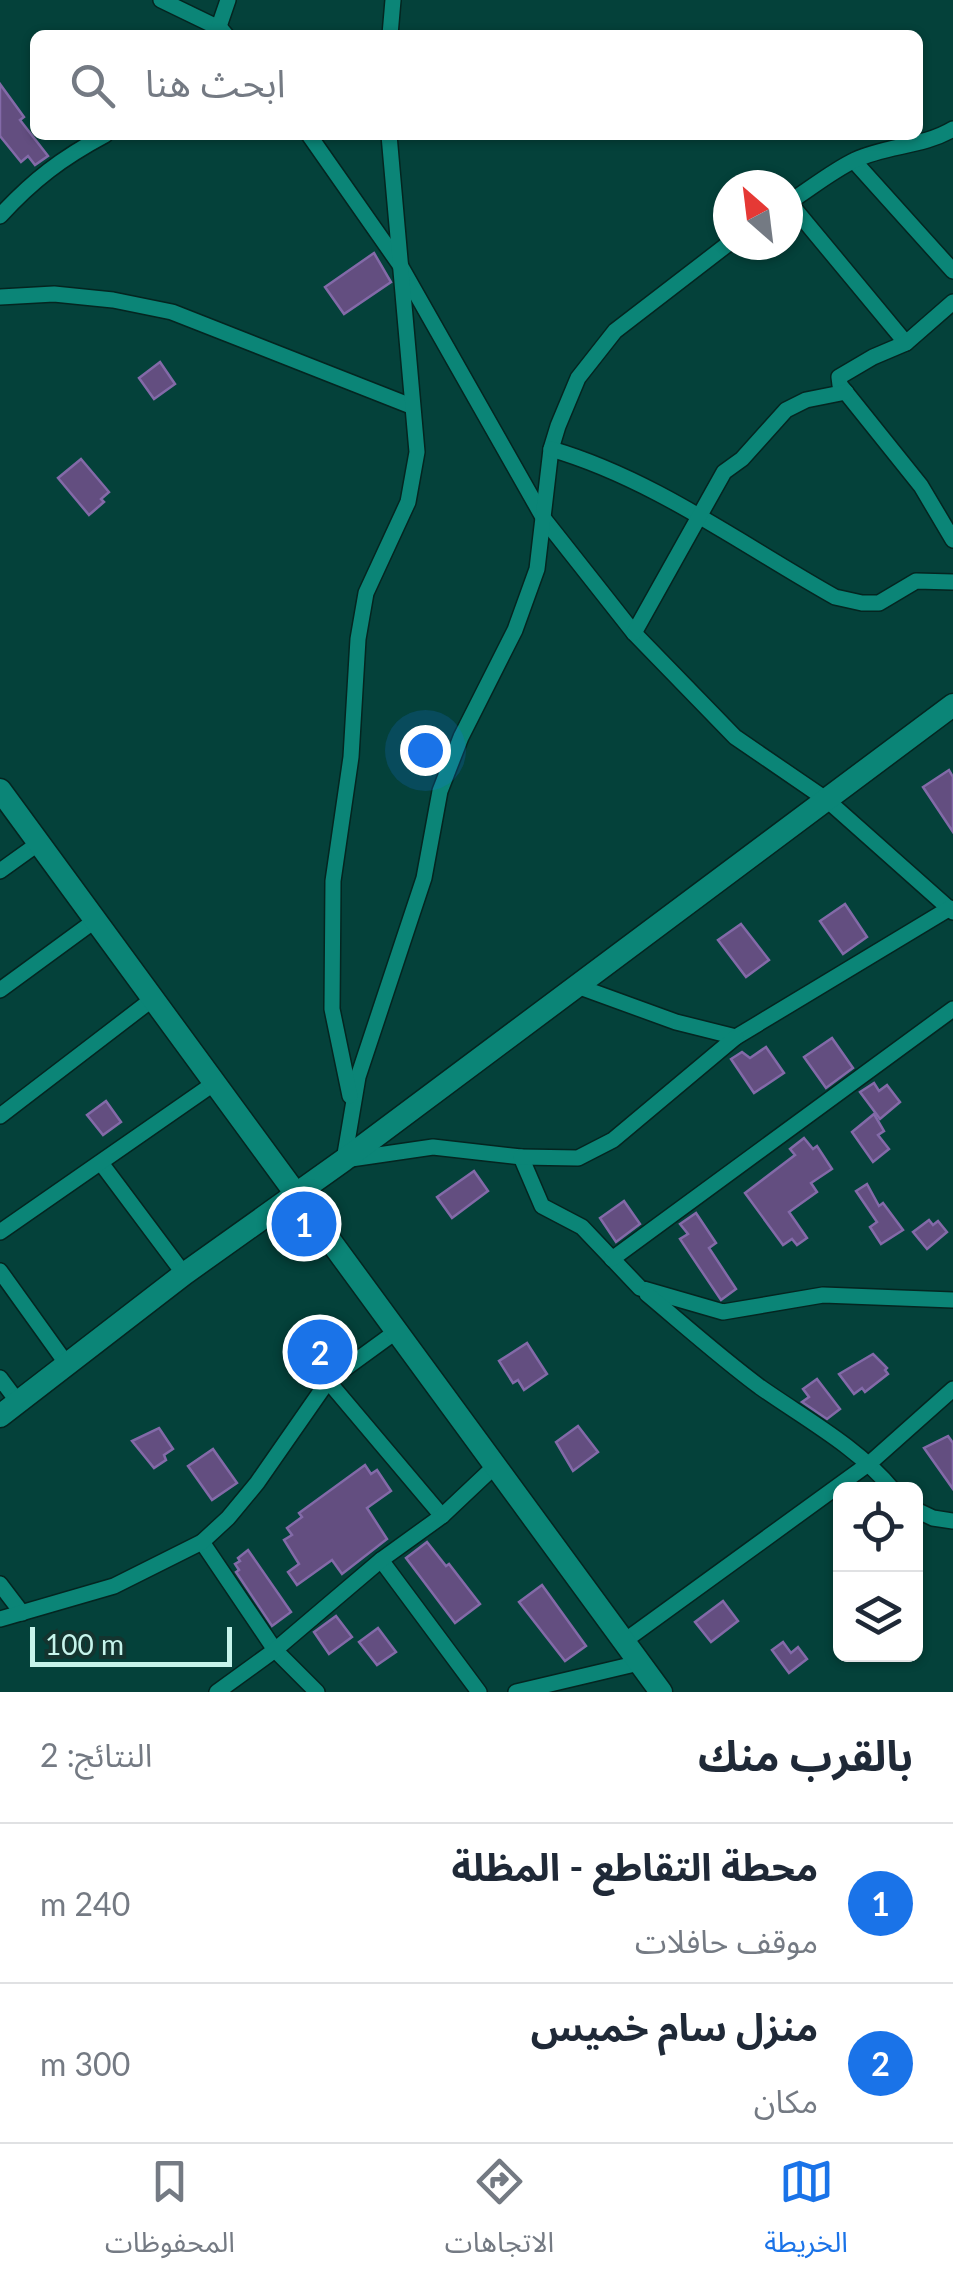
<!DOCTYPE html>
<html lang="ar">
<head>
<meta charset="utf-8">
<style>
	:root { --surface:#fff; --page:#f2f2f3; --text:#1f2937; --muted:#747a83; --line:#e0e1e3; --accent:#1a73e8 }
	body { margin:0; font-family:Lato,"Noto Sans Arabic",sans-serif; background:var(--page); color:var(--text); direction:rtl }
	.controls { position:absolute; right:30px; bottom:30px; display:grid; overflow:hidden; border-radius:15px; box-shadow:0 2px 8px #0004 }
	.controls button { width:90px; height:90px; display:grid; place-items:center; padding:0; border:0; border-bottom:2px solid var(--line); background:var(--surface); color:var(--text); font:50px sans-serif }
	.compass { position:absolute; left:713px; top:170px; width:90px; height:90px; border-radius:50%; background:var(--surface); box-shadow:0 2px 8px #0004; rotate:332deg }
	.scale { position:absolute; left:30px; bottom:25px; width:202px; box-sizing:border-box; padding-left:10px; border:5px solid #c6f4eb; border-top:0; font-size:28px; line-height:35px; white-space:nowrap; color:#c6f4eb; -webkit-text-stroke:8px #14342f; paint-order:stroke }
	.you { position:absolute; left:425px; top:750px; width:35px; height:35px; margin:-25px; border:8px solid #fff; border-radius:50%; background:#1a73e8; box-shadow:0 0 0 15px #1a73e833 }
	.badge { display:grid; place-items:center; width:65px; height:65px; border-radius:50%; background:var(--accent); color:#fff; font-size:32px; font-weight:700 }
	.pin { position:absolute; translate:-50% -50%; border:5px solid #fff; box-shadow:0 2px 10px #0006 }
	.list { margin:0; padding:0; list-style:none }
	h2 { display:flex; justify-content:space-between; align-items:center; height:130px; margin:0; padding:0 40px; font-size:42px }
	h2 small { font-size:32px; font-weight:400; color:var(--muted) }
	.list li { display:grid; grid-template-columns:65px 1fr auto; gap:30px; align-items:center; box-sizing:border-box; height:160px; padding:0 40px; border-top:2px solid var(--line) }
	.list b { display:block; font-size:38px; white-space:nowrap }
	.list p { margin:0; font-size:32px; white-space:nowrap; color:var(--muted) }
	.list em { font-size:32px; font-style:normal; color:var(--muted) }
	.icon { flex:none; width:55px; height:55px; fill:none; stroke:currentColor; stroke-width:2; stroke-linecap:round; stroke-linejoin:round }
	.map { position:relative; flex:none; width:953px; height:1692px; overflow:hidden; direction:ltr }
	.search { position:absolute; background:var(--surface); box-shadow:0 2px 8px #0004; left:30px; right:30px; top:30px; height:110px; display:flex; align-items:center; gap:25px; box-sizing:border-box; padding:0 35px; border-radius:15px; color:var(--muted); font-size:38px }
	.sheet { height:450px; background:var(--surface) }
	nav { display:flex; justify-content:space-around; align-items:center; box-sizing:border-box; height:140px; border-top:2px solid var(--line); background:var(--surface); font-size:28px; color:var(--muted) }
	nav a { display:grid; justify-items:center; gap:5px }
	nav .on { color:var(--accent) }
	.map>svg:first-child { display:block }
	.building { fill:#634e80; stroke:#836aa8; stroke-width:2.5 }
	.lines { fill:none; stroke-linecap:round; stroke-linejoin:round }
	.street-casing { stroke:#042520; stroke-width:18 }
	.secondary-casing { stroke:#042520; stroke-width:25 }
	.street { stroke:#0b8577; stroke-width:15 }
	.secondary { stroke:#0b8577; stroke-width:22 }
</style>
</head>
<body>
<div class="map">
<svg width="953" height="1692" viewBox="0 0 953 1692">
	<rect width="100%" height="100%" fill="#04413a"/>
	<g class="building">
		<polygon points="0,84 24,117 20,120 48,156 35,165 28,156 21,162 0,136"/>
		<polygon points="374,253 391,282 344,314 325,287"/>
		<polygon points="160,362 175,384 154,399 139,378"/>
		<polygon points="81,459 109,492 101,499 104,502 89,515 58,478"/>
		<polygon points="949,770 953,777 953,832 923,787"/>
		<polygon points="845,904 867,937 843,954 820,921"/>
		<polygon points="741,924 769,960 746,977 718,940"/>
		<polygon points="832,1038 853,1068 826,1088 804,1057"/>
		<polygon points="766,1047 784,1073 754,1093 731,1059 742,1052 750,1058"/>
		<polygon points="874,1083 879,1091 887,1085 900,1102 880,1119 860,1092"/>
		<polygon points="106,1101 121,1122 103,1135 87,1115"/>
		<polygon points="874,1114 884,1131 878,1135 889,1149 873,1162 852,1132"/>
		<polygon points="804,1138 813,1149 817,1146 832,1169 811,1183 817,1192 789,1212 807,1238 797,1245 792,1239 783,1245 745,1193 795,1155 790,1149"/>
		<polygon points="474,1171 488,1191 452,1218 437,1197"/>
		<polygon points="867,1184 879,1206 883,1203 903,1230 881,1244 870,1227 877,1222 856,1191"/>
		<polygon points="624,1201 640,1224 616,1242 600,1218"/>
		<polygon points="696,1213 716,1243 709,1248 736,1289 721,1300 680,1239 688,1234 680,1224"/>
		<polygon points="929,1220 933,1225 938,1221 947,1232 927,1249 913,1232"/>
		<polygon points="527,1343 547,1374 524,1390 518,1380 513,1383 499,1361"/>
		<polygon points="873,1354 887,1368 885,1370 888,1374 865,1392 862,1388 854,1394 839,1374"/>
		<polygon points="817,1379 840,1409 827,1419 802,1402 809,1397 803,1389"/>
		<polygon points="578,1426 598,1452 573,1471 556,1442"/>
		<polygon points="159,1428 173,1449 164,1455 166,1460 154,1468 132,1441"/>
		<polygon points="948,1436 953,1443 953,1489 924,1448"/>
		<polygon points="213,1449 237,1483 212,1500 188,1466"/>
		<polygon points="365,1465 371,1474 377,1470 391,1491 367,1508 387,1539 342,1574 332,1560 297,1585 288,1572 299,1564 284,1540 292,1535 287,1528 302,1517 299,1513"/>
		<polygon points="427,1542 446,1566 449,1564 480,1604 455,1623 406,1558"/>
		<polygon points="248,1550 291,1612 272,1626 236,1572 239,1570 235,1564 240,1561 238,1558"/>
		<polygon points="542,1585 586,1646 565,1661 519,1602"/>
		<polygon points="723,1601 738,1621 711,1642 695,1622"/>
		<polygon points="336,1616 352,1637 329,1654 314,1632"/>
		<polygon points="378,1628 396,1652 377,1665 359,1642"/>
		<polygon points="783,1642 791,1653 798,1647 807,1659 789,1673 772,1650"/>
	</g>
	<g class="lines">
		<defs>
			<g id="street">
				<polyline points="161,0 221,29 226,35"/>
				<polyline points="216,35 228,0"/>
				<polyline points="390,35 393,0"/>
				<polyline points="309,135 400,265 544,519 634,633 735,737 827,800 953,912"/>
				<polyline points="854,161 953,271"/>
				<polyline points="789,202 906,343"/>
				<path d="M 788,203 C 810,189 832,171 855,160 C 887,145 923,147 953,129"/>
				<path d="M 0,216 C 33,180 62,158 105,135"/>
				<polyline points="728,244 615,331 578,378 558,426 551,449 537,569 515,630 461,737 440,791 424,878 358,1077 344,1160 433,1147 521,1157 542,1206 582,1227 640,1288 723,1312 823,1295 953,1300"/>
				<polyline points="0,297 54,294 113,300 172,312 411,406"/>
				<polyline points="953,302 906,343 873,357 839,377 840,385 921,486 953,540"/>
				<path d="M 551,449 C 654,479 742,545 835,597 L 862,603 L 879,603 L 916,581 L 953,582"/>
				<polyline points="634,633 724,472 742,459 786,410 806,400 846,392"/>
				<polyline points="0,871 39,843"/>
				<polyline points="577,986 676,1022 736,1037 950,908"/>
				<polyline points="0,990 97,919"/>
				<polyline points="350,1096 332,1009 333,881 351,757 358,639 366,593 408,502 417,452 389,135"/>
				<polyline points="0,1116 154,998"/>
				<polyline points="521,1157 578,1158 613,1140 736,1037"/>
				<polyline points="101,1163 184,1274"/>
				<polyline points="0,1232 216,1082"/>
				<polyline points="612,1259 953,1009"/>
				<polyline points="0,1271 66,1363"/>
				<path d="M 647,1294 C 684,1325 721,1358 760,1387 C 804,1418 859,1448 893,1490"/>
				<polyline points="0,1378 18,1402"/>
				<polyline points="328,1381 442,1516"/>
				<polyline points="916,1510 933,1518 953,1521"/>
				<polyline points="202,1542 275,1650 317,1692"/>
				<polyline points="381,1560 479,1692"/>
				<polyline points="0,1584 22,1613"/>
				<polyline points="0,1619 114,1586 202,1542 228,1518 257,1483 328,1381 394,1333"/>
				<polyline points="623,1642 871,1462 953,1389"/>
				<polyline points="217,1692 275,1650 381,1560 442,1516 495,1466"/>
				<polyline points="516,1692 639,1663"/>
			</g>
			<g id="secondary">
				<path d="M 0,790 C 222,1090 439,1393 661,1692"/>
				<polyline points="0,1416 184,1274 344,1160 953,705"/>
			</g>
		</defs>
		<use href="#street" class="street-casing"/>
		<use href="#secondary" class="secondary-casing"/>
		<use href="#street" class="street"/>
		<use href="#secondary" class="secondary"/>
	</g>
</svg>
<div class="controls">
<button><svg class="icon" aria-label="locate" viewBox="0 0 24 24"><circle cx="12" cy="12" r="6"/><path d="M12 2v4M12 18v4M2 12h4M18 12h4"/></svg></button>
<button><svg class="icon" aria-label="layers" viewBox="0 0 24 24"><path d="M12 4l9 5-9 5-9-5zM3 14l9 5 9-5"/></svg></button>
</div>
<svg class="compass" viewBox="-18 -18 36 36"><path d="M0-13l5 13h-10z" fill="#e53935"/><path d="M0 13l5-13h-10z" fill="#747a83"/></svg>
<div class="scale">100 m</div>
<div class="you"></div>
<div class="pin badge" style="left:304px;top:1224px">1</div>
<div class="pin badge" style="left:320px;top:1352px">2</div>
<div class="search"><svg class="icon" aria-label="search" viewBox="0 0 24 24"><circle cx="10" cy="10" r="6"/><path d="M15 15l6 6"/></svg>ابحث هنا</div>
</div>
<section class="sheet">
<h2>بالقرب منك<small>النتائج: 2</small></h2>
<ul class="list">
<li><span class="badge">1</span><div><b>محطة التقاطع - المظلة</b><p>موقف حافلات</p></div><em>240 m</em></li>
<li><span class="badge">2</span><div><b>منزل سام خميس</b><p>مكان</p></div><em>300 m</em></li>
</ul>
</section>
<nav>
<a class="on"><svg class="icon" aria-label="map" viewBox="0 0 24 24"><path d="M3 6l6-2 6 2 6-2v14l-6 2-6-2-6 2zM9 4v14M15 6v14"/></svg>الخريطة</a>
<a><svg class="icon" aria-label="directions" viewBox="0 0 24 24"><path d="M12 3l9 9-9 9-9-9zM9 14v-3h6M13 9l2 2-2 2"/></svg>الاتجاهات</a>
<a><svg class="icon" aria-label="saved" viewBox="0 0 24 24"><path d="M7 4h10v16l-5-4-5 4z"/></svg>المحفوظات</a>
</nav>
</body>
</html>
